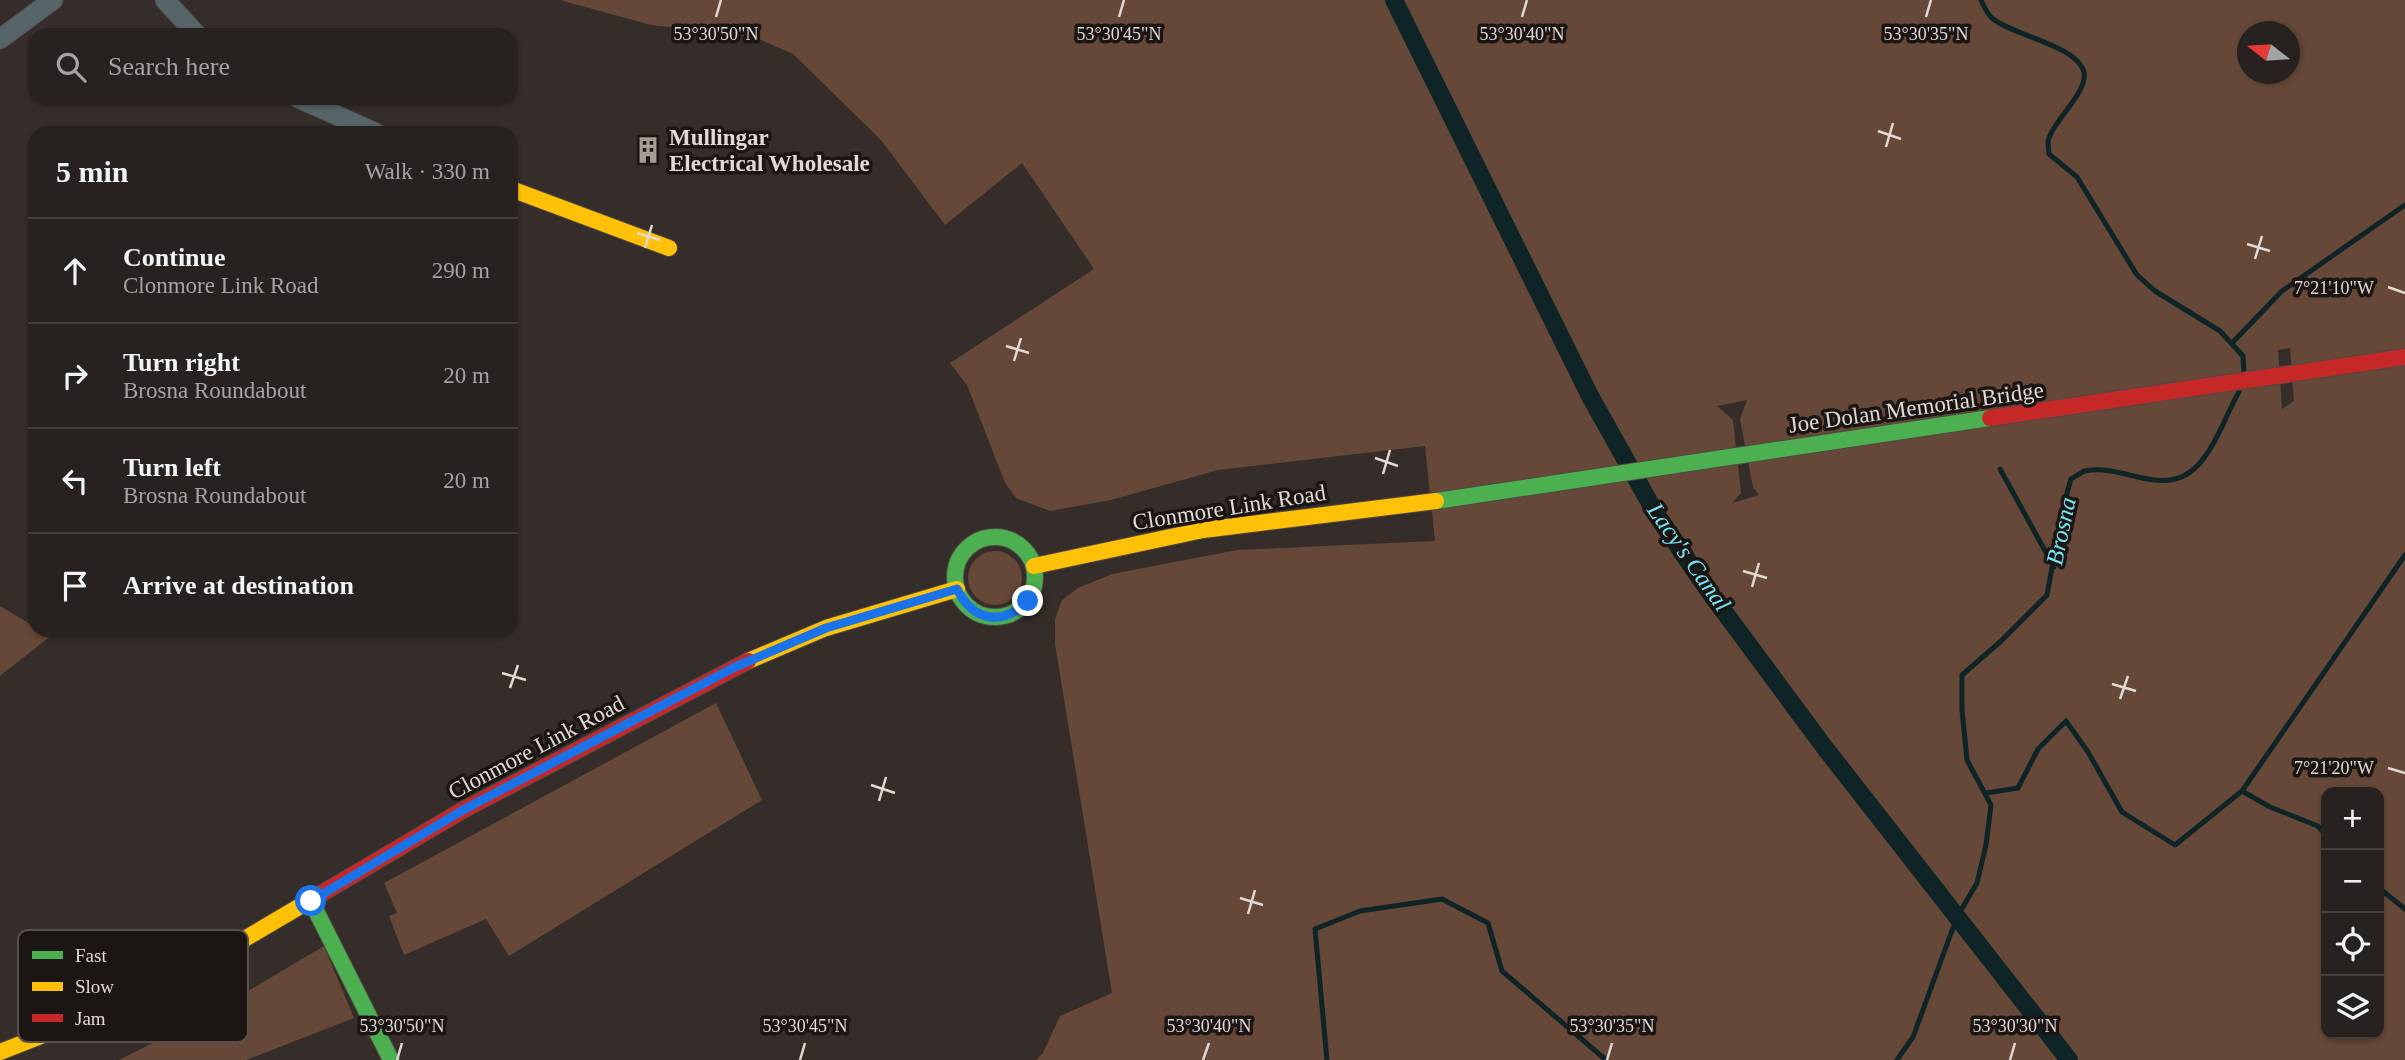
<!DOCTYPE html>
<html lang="en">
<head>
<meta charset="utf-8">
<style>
	:root { --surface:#27221f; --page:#2f2a28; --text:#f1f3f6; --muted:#a4a4a4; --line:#433f3d }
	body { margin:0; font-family:"Times New Roman",serif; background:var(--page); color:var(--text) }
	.controls { position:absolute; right:21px; bottom:21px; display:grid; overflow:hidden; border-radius:14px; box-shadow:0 2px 5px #0004 }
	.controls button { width:63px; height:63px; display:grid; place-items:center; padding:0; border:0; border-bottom:2px solid var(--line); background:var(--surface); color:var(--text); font:35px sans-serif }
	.compass { position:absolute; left:2237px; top:21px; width:63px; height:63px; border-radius:50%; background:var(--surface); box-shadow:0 2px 5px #0004; rotate:287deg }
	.stop { position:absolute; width:21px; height:21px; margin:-16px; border:5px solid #1a73e8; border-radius:50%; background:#fff }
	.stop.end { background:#1a73e8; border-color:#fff; box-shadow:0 2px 7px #0008 }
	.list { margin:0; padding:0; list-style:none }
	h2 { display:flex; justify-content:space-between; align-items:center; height:91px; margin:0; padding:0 28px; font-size:30px }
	h2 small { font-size:23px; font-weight:400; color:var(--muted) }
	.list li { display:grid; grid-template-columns:46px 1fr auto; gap:21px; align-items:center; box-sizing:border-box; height:105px; padding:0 28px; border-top:2px solid var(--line) }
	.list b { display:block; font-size:26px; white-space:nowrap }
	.list p { margin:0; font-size:23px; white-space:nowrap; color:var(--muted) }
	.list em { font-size:23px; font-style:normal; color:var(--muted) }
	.icon { flex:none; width:38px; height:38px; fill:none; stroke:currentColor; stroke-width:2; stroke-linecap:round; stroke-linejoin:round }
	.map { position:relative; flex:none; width:2405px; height:1060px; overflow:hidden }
	.search { position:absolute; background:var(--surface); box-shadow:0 2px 5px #0004; left:28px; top:28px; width:490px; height:77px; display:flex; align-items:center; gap:18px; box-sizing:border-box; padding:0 24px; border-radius:21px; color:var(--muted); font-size:26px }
	.panel { position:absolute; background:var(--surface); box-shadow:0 2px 5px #0004; left:28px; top:126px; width:490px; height:511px; border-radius:21px }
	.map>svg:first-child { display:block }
	.green { fill:#654837; fill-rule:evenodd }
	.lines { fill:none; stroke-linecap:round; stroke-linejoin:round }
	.stream { stroke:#0f2426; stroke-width:5 }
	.canal { stroke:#0f2426; stroke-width:18 }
	.street-casing { stroke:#4f4945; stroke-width:21 }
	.fast-casing { stroke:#4f4945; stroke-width:18 }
	.slow-casing { stroke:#4f4945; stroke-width:18 }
	.jam-casing { stroke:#4f4945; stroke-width:18 }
	.street { stroke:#566668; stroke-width:19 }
	.fast { stroke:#4caf50; stroke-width:16 }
	.slow { stroke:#ffc107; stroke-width:16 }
	.jam { stroke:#c62828; stroke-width:16 }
	.route { stroke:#1a73e8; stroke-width:9 }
	.ticks { fill:none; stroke:#e0d9d4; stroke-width:2.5 }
	.labels { text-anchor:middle; stroke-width:7; stroke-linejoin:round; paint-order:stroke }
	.poi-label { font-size:23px; font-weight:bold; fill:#e0d9d4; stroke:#1b1513; text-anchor:start }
	.street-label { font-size:23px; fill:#e0d9d4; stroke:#1b1513 }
	.water-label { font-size:24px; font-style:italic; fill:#75e5f6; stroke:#1b1513 }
	.key { fill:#1b1513; stroke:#56504d; stroke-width:2 }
	.key-label { font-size:19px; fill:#e0d9d4 }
	.ticks-label { font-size:18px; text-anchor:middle; fill:#e0d9d4; stroke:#1b1513; stroke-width:7; stroke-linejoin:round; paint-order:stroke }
</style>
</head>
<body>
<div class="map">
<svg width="2405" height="1060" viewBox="0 0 2405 1060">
	<rect width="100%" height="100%" fill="#342d29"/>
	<g class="green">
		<path d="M 560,0 L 2405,0 L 2405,1060 L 1036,1060 L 1043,1053 L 1060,1016 L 1112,993 L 1055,644 L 1055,619 L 1062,600 L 1078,588 L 1112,574 L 1237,550 L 1435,541 L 1425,446 L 1218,470 L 1111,500 L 1050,511 L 1016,498 L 1005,483 L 967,385 L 950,363 L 1094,269 L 1022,163 L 945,225 L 881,140 L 793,54 L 754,37 L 651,25 ZM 2248,32 L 2290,32 L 2290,74 L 2248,74 ZM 2290,348 L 2294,401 L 2282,409 L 2278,350 ZM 1747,400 L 1740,419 L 1753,487 L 1759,495 L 1732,503 L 1741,493 L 1733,420 L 1717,406 ZM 2326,792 L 2379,792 L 2379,1034 L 2326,1034 Z"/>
		<circle cx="995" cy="578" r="27"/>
		<polygon points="0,606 35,627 35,630 40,630 51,636 0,676"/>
		<polygon points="716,703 762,800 509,956 486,919 404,955 389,916 397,913 384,883"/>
		<polygon points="324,946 354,1018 246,1060 119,1060 206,1016"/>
	</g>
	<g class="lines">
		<g class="stream">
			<path d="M 1981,0 C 1984,6 1987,14 1992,18 C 2013,36 2077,45 2084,72 C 2088,92 2055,119 2049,138 C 2047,142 2049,149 2049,154 L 2077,177 L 2137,275 L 2155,291 L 2220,331 L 2243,356 L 2244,373"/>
			<polyline points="2232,343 2282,291 2405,205"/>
			<polyline points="2000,469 2054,567"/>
			<polyline points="2242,791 2405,555"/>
			<polyline points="1986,793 2018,788 2038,749 2066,721 2088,752 2122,812 2175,845 2242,791 2270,807 2318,826 2326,835"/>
			<polyline points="2379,888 2405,909"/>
			<polyline points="1327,1060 1315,929 1360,911 1442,899 1488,923 1502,971 1606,1060"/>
			<path d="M 1897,1060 L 1913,1037 L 1957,917 L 1977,883 L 1986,845 L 1991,805 L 1967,760 L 1962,710 L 1962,675 L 2000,642 L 2047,595 L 2063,507 L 2071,479 C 2075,477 2081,472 2085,471 C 2127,462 2171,507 2206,455 C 2220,436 2227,412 2239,392"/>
		</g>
		<polyline class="canal" points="1394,0 1590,396 1656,514 1708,590 1825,748 2069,1060"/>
		<defs>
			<g id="street">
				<polyline points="165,0 197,35"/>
				<polyline points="0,39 53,0"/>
				<polyline points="298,98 376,133"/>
			</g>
			<g id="fast">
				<polyline points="1436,501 1990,418"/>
				<circle cx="995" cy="577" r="40"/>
				<polyline points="311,901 391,1060"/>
			</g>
			<g id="slow">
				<polyline points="511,189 669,248"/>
				<polyline points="1034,566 1203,530 1436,501"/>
				<polyline points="748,661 826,628 957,589"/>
				<polyline points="0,1052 112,1008 197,967 314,898"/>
			</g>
			<g id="jam">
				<polyline points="1990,418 2405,357"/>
				<polyline points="314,898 463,810 748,661"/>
			</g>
		</defs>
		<use href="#street" class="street-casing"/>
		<use href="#fast" class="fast-casing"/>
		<use href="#slow" class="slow-casing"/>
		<use href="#jam" class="jam-casing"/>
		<use href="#street" class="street"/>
		<use href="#fast" class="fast"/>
		<use href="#slow" class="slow"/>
		<use href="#jam" class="jam"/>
	</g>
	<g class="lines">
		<path class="route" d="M 311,901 L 463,810 L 735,667 L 826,628 L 957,589 C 973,621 1002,627 1028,601"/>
	</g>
	<path class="ticks" d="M 716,17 L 721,0M 1119,17 L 1124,0M 1522,17 L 1527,0M 1926,17 L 1931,0M 1878,131 L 1901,139M 1886,147 L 1893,123M 637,233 L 660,240M 2247,244 L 2270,251M 645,248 L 652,225M 2255,259 L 2262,236M 2388,287 L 2405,293M 1006,346 L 1029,353M 1014,361 L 1021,338M 1375,458 L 1398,466M 1383,474 L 1390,450M 1743,571 L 1767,578M 1752,587 L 1759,563M 502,673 L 526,680M 2112,684 L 2136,691M 510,688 L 518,665M 2120,699 L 2128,676M 2388,768 L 2405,773M 871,785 L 895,793M 879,801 L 886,777M 1240,898 L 1263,905M 1248,914 L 1255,890M 397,1060 L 402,1043M 800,1060 L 805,1043M 1203,1060 L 1209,1043M 1607,1060 L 1612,1043M 2010,1060 L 2015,1043"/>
	<defs>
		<symbol id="building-bare" viewBox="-9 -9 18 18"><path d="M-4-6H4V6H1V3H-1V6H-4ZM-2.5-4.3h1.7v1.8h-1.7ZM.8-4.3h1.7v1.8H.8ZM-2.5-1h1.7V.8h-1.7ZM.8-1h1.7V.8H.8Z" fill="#a49d98" stroke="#1b1513" stroke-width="2.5" paint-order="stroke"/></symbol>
	</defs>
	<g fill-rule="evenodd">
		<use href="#building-bare" x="629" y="131" width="38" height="38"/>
	</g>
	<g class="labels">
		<g class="poi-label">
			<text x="669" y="145">Mullingar<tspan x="669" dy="26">Electrical Wholesale</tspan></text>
		</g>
		<g class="street-label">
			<text transform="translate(1916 407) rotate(-8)" y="8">Joe Dolan Memorial Bridge</text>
			<text transform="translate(1229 507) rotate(-9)" y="8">Clonmore Link Road</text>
			<text transform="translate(536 747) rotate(-28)" y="8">Clonmore Link Road</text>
		</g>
		<g class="water-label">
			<text transform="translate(2061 531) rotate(-78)" y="8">Brosna</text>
			<text transform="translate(1689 557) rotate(55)" y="8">Lacy's Canal</text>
		</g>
	</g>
	<rect x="18" y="930" width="230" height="112" rx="10" class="key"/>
	<rect x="32" y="951" width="31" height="8" fill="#4caf50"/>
	<rect x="32" y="982" width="31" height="9" fill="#ffc107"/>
	<rect x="32" y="1014" width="31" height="8" fill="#c62828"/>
	<g class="key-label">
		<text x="75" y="962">Fast</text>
		<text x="75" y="993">Slow</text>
		<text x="75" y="1025">Jam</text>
	</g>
	<g class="ticks-label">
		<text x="716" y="40">53°30'50"N</text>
		<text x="1119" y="40">53°30'45"N</text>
		<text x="1522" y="40">53°30'40"N</text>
		<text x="1926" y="40">53°30'35"N</text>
		<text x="2334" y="294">7°21'10"W</text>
		<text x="2334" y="774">7°21'20"W</text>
		<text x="402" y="1032">53°30'50"N</text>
		<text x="805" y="1032">53°30'45"N</text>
		<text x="1209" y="1032">53°30'40"N</text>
		<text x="1612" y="1032">53°30'35"N</text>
		<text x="2015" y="1032">53°30'30"N</text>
	</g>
</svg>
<div class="controls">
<button>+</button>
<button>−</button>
<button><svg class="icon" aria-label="locate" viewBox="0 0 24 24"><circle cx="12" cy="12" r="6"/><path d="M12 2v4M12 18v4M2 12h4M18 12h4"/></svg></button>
<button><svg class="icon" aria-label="layers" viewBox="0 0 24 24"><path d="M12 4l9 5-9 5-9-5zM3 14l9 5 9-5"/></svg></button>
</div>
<svg class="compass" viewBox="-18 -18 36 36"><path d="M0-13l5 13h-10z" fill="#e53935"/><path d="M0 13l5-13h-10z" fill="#a4a4a4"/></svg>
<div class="stop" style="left:311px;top:901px"></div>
<div class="stop end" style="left:1028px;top:601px"></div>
<div class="search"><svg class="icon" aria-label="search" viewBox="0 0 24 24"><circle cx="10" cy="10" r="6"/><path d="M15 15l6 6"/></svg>Search here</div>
<section class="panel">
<h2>5 min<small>Walk · 330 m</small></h2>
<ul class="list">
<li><svg class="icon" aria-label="ahead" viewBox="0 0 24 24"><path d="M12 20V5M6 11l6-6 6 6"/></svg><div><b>Continue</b><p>Clonmore Link Road</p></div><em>290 m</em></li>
<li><svg class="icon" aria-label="right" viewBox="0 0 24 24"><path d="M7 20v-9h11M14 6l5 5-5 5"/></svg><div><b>Turn right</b><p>Brosna Roundabout</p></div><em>20 m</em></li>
<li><svg class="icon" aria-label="left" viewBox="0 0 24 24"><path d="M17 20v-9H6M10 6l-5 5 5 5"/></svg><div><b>Turn left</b><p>Brosna Roundabout</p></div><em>20 m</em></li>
<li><svg class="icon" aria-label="arrive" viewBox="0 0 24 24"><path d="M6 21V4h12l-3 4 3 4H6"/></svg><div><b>Arrive at destination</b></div></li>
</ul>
</section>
</div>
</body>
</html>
